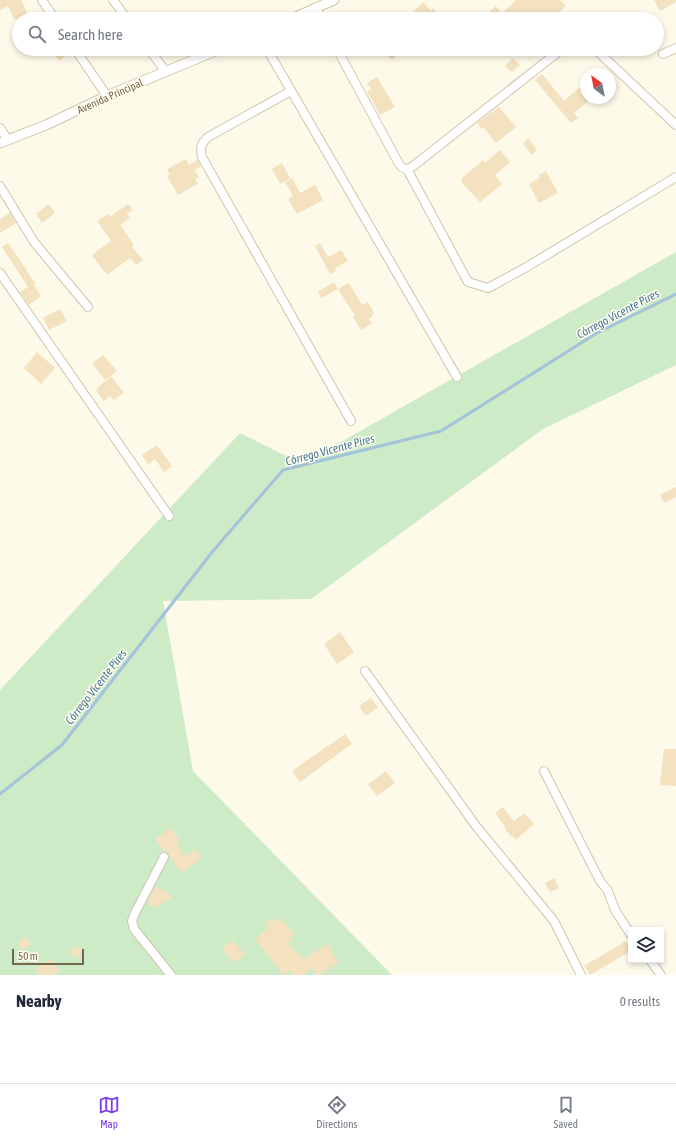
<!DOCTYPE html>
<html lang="en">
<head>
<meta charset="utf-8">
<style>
	:root { --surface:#fff; --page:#f2f2f3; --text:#1f2937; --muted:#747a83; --line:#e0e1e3; --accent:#7c3aed }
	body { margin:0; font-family:"Asap Condensed",sans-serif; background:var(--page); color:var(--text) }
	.controls { position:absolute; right:12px; bottom:12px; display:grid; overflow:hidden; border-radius:0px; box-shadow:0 2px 6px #0003 }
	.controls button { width:36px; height:36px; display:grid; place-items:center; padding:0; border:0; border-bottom:1px solid var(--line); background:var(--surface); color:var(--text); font:20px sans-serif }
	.compass { position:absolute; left:580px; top:68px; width:36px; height:36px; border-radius:50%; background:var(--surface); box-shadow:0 2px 6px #0003; rotate:328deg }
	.scale { position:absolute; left:12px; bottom:10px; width:72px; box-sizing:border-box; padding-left:4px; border:2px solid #78664b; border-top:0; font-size:11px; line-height:14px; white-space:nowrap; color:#78664b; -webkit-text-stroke:3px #fffdef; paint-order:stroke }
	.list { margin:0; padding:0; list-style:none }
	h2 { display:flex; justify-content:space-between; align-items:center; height:52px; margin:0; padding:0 16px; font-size:17px }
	h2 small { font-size:13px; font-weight:400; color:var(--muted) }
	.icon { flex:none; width:22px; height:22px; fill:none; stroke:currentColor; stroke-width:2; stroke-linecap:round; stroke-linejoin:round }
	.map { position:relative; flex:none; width:676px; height:975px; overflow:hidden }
	.search { position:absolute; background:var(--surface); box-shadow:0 2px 6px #0003; left:12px; right:12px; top:12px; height:44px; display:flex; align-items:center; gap:10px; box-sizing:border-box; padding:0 14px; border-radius:22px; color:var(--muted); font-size:15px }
	.sheet { height:108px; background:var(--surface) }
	nav { display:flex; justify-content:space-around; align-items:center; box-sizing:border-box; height:56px; border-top:1px solid var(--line); background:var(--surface); font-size:11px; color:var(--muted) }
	nav a { display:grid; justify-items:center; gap:2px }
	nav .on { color:var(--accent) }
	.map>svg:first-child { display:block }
	.green { fill:#ccebc6 }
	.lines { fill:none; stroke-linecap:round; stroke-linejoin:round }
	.stream { stroke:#a2c3da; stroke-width:3 }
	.building { fill:#f3e1bf }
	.minor-casing { stroke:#cfc5ad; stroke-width:10 }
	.tertiary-casing { stroke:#cfc5ad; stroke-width:11 }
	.minor { stroke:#fff; stroke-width:8 }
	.tertiary { stroke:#fff; stroke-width:9 }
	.labels { text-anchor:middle; stroke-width:3; stroke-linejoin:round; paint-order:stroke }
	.street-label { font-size:11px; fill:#78664b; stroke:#fffdef }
	.water-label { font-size:12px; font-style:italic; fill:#4a7a9b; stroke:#fffdef }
</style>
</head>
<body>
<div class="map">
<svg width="676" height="975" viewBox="0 0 676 975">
	<rect width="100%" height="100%" fill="#fdfae9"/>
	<polygon class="green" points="676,252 676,365 543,429 311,599 163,601 193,771 392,975 0,975 0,690 240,433 302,464"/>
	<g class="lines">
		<polyline class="stream" points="0,794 62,745 213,551 283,470 441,431 597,333 676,294"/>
	</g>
	<g class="building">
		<polygon points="0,0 21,0 30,19 14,19 8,6 0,10"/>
		<polygon points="516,0 560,0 566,6 552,19 550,19 544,14 538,19 481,19 496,6 502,13"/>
		<polygon points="654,0 676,0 676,2 660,11"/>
		<polygon points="423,2 431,11 433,8 443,19 406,19"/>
		<polygon points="51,49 61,49 66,56 59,61"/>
		<polygon points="380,49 403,49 392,60"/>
		<polygon points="513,58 520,65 512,72 505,66"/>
		<polygon points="542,74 564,101 580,87 586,95 586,98 588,98 590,100 574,113 578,118 571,123 535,80"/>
		<polygon points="377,77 395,107 380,115 367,91 371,89 367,83"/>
		<polygon points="499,107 516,127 496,143 484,128 482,129 477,123"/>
		<polygon points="528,138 537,150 532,155 523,143"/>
		<polygon points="500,150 510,162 495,175 502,184 480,202 462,183 462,178 483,160 485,163"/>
		<polygon points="186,159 189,165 197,160 201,166 195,170 199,177 195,179 198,184 178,195 167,176 170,174 167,169"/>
		<polygon points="282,163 290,178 280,184 272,169"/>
		<polygon points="546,171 558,193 539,203 529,184 540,178 539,175"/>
		<polygon points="292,178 300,193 315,185 323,200 297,214 288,199 293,196 285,182"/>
		<polygon points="49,204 55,213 42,223 36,214"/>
		<polygon points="128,204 133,210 127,214 130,218 120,225 132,242 134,245 132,247 143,260 136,265 130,258 107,275 92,255 111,241 97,221 108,214 110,217"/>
		<polygon points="10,213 16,223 0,233 0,219"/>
		<polygon points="8,243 36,284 34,285 41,296 29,305 20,292 28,287 2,247"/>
		<polygon points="320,243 328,257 341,250 348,261 335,268 336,271 330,274 315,246"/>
		<polygon points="334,282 338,289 321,298 318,292"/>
		<polygon points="349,283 362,305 368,302 374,313 372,314 373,316 369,319 372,323 361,330 353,317 355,316 338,289"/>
		<polygon points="60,309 67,321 49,330 43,318"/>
		<polygon points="37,352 55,368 41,384 24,368"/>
		<polygon points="103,355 117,371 105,380 92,363"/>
		<polygon points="111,376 124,393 114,400 110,396 104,401 96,391 98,389 97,388"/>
		<polygon points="157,445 172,466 164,472 155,459 148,464 142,455"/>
		<polygon points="676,487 676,497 664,503 660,495"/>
		<polygon points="340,632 354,652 337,664 324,644"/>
		<polygon points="371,698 378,707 366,716 359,706"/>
		<polygon points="345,734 352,744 300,782 292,771"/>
		<polygon points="664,749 676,749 676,786 660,785"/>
		<polygon points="386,771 395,783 377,796 368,784"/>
		<polygon points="503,807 514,821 524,813 534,824 516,840 513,836 512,837 505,829 506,828 495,813"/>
		<polygon points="171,828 180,840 177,843 186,857 195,849 202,858 181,873 166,850 164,852 155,839"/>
		<polygon points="554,878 559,888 550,892 545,883"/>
		<polygon points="157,886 160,890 164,888 172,898 153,909 148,901 155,887"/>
		<polygon points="273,918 277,922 281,919 294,934 290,937 292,941 287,943 304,959 327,944 339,963 319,975 316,975 313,968 303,975 293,975 289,970 283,975 255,939 268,928 265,924"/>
		<polygon points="25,937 31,944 23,950 18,943"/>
		<polygon points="233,940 245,955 233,963 222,948"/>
		<polygon points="626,941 631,951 590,975 584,966"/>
		<polygon points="80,946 83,952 73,958 70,951"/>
		<polygon points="51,959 59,971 54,975 39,975 36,969"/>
	</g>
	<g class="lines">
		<defs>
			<g id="minor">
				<polyline points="42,0 55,19"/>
				<polyline points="113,0 127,19"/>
				<polyline points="316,8 321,19"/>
				<polyline points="75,49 107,96"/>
				<polyline points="149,49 166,72"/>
				<polyline points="267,49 457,377"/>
				<path d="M 337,49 L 399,164 C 403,169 406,170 412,167 L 562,49"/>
				<polyline points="595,49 676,125"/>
				<polyline points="663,54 676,48"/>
				<path d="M 291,91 L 208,137 C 201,143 200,148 202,157 L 351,421"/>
				<polyline points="0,128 8,140"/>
				<polyline points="407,169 468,282 488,288 525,268 676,177"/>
				<polyline points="0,186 34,242 88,307"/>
				<polyline points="0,273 169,516"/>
				<polyline points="365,671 476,826 554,921 581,975"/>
				<polyline points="544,771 600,881 608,891 615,910 631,935"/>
				<polyline points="164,857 135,913 132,921 134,929 171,975"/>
				<polyline points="650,960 661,975"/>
			</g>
			<g id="tertiary">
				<polyline points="291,19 334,0"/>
				<polyline points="0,143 46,125 107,96 220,49"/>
			</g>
		</defs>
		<use href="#minor" class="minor-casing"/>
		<use href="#tertiary" class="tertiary-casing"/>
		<use href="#minor" class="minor"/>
		<use href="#tertiary" class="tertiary"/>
	</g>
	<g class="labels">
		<g class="street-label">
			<text transform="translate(110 96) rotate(-24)" y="4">Avenida Principal</text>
		</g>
		<g class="water-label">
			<text transform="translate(618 314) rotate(-28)" y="4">Córrego Vicente Pires</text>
			<text transform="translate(330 450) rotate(-15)" y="4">Córrego Vicente Pires</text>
			<text transform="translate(96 687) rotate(-52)" y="4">Córrego Vicente Pires</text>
		</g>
	</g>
</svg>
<div class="controls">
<button><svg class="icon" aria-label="layers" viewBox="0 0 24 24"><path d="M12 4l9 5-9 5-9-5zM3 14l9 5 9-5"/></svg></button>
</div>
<svg class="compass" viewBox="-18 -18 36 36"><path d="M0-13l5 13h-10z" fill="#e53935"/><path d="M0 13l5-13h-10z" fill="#747a83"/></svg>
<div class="scale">50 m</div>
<div class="search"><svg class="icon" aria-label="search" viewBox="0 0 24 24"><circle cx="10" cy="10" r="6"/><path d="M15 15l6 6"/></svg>Search here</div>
</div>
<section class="sheet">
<h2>Nearby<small>0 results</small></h2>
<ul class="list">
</ul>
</section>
<nav>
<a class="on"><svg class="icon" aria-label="map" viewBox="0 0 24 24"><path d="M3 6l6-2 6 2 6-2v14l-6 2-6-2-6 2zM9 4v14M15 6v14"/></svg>Map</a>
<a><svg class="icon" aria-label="directions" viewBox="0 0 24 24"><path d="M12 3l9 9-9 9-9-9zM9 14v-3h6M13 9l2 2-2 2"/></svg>Directions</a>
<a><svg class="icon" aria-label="saved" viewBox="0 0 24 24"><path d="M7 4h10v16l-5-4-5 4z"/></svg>Saved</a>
</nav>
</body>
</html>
